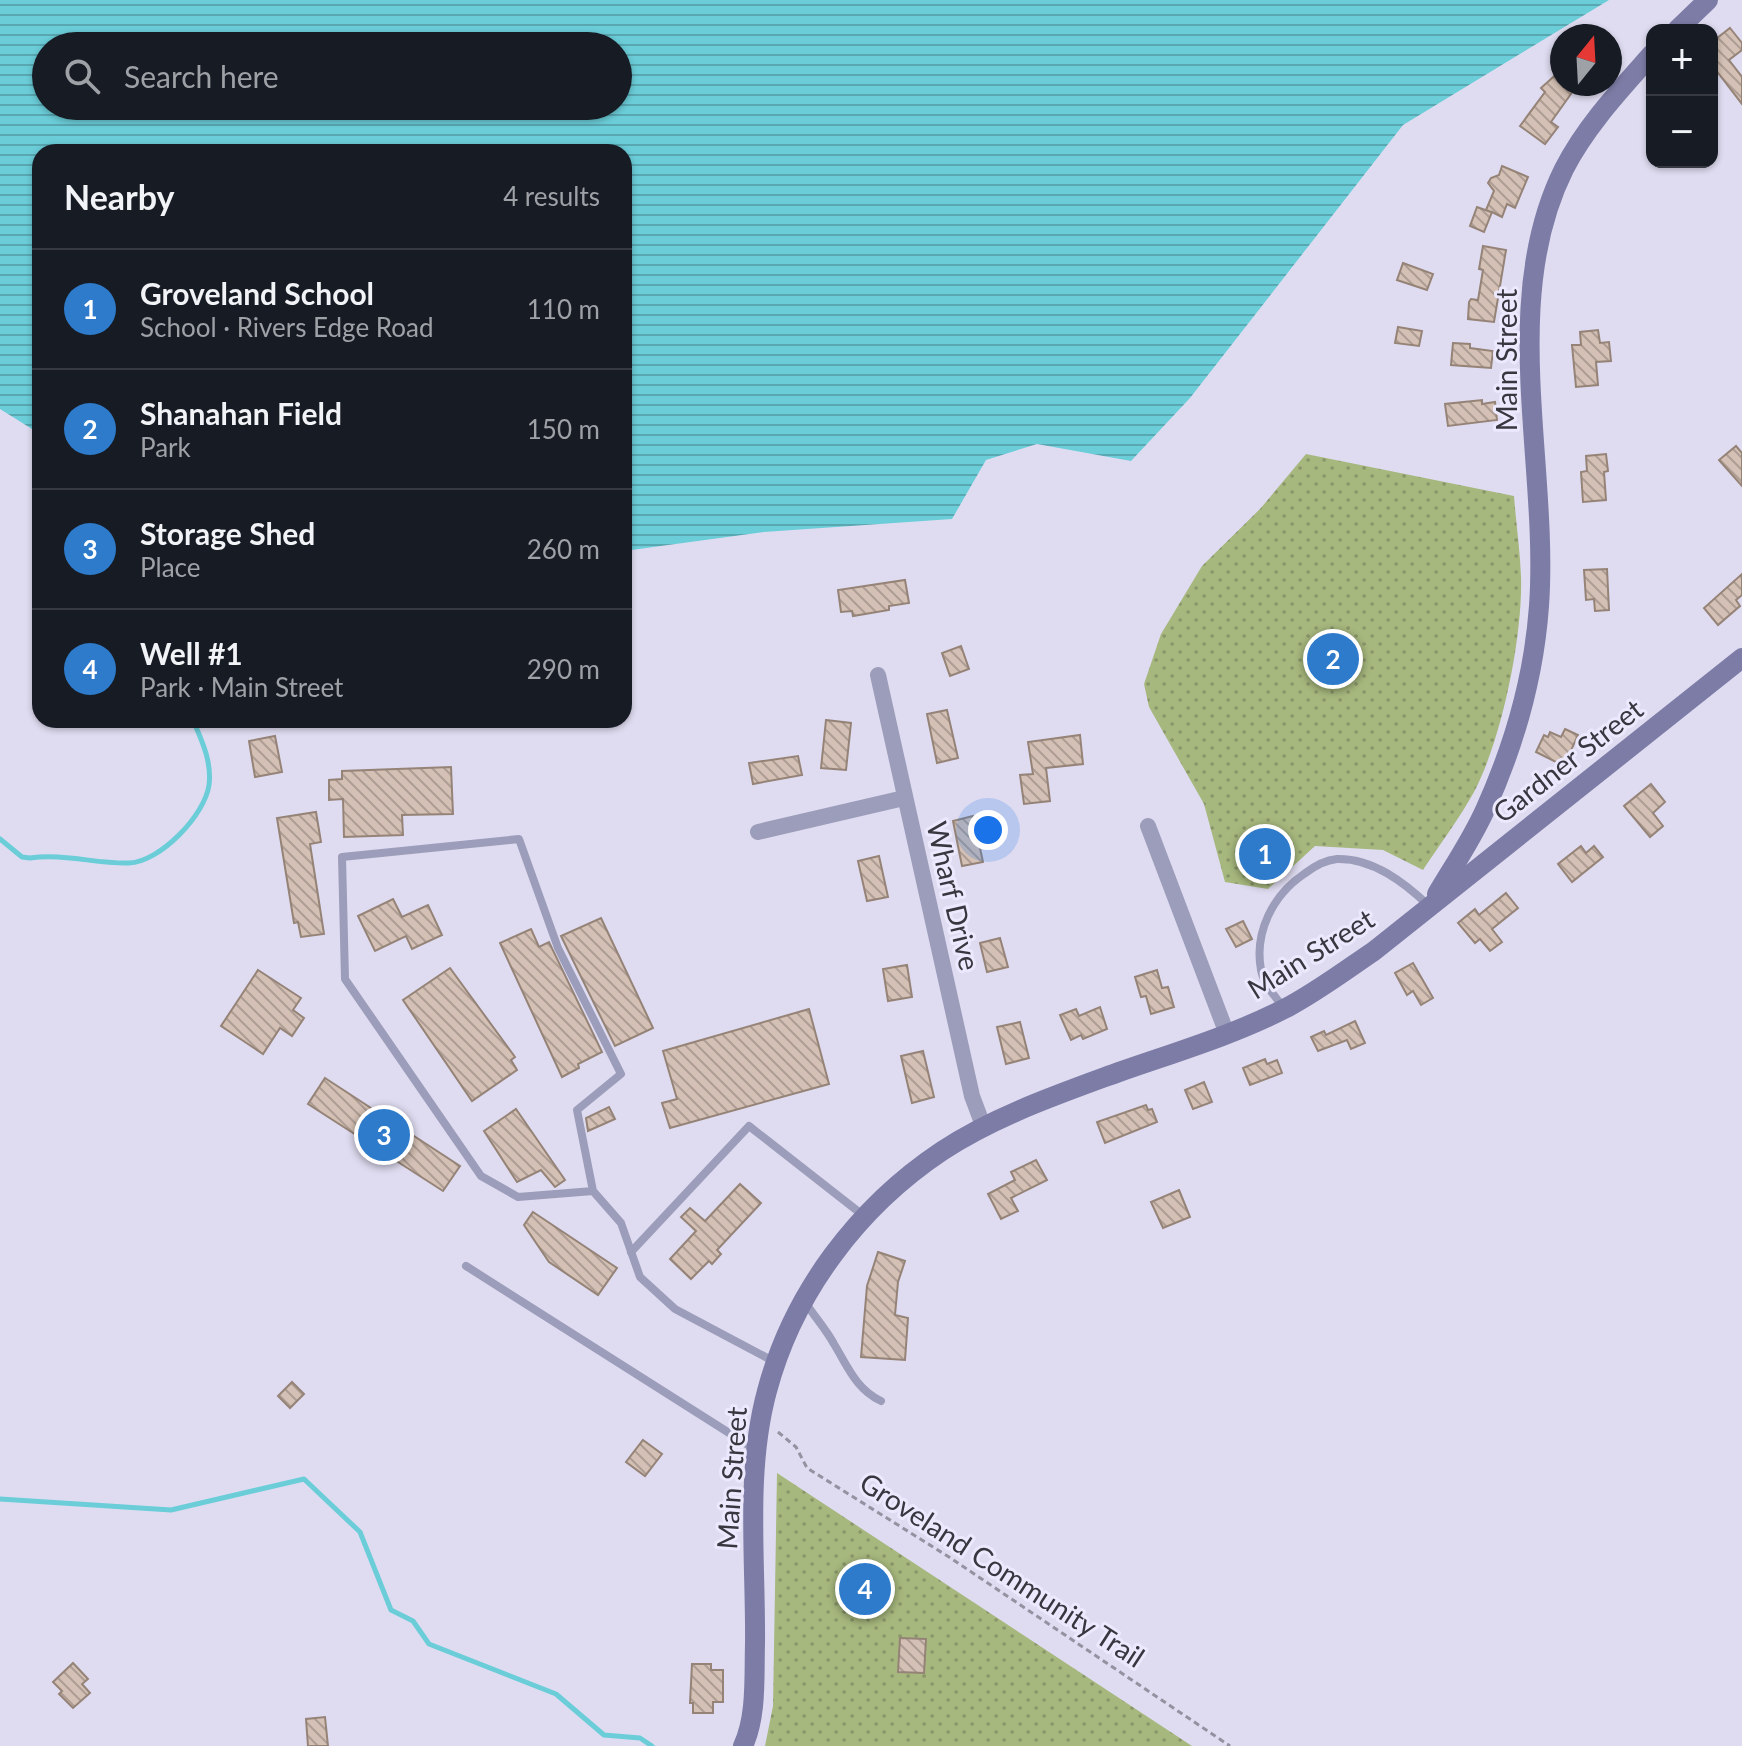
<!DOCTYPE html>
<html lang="en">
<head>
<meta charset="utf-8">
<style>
	:root { --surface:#171b24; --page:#20242c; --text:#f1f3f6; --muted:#9ea1a6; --line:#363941; --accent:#2e7bcb }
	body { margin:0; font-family:Lato,sans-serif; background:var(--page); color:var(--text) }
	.controls { position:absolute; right:24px; top:24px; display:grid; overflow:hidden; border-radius:16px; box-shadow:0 2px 6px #0004 }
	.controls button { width:72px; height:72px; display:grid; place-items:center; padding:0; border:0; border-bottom:2px solid var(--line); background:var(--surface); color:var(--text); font:40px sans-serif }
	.compass { position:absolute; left:1550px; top:24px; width:72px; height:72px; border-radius:50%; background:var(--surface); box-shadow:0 2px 6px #0004; rotate:18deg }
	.you { position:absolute; left:988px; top:830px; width:28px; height:28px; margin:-20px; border:6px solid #fff; border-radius:50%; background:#1a73e8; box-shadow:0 0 0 12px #1a73e833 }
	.badge { display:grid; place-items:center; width:52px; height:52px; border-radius:50%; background:var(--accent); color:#fff; font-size:26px; font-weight:700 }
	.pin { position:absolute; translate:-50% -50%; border:4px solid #fff; box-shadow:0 2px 8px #0006 }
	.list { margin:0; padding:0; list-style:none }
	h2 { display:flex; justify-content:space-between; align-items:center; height:104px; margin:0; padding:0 32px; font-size:34px }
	h2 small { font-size:26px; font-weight:400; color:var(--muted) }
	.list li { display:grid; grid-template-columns:52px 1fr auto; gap:24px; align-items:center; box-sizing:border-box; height:120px; padding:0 32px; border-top:2px solid var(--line) }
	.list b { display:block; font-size:30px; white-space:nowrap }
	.list p { margin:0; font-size:26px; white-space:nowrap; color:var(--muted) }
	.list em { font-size:26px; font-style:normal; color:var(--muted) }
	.icon { flex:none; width:44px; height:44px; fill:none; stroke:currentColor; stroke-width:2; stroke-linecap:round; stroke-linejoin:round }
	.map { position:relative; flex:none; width:1742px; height:1746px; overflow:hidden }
	.search { position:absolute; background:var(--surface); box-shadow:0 2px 6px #0004; left:32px; top:32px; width:600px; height:88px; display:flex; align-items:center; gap:20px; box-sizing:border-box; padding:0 28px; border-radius:44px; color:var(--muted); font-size:30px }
	.panel { position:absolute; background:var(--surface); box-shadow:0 2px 6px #0004; left:32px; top:144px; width:600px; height:584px; border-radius:24px }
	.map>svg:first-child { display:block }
	.park { fill:url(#park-dots) }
	.water { fill:url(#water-rules); fill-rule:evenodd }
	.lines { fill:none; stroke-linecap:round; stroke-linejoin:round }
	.stream { stroke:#6bcdd8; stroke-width:5 }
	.building { fill:url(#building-back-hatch); stroke:#958377; stroke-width:2 }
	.path { stroke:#9492a1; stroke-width:3; stroke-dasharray:6 4; stroke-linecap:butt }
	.lane { stroke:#9c9dba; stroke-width:8 }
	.street { stroke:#9c9dba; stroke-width:16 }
	.secondary { stroke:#7c7ca6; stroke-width:20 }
	.labels { text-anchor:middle; stroke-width:6; stroke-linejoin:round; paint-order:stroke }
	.street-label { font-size:28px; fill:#38373f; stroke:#ece9fe }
</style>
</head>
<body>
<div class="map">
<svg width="1742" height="1746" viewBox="0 0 1742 1746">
	<defs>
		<pattern id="park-dots" width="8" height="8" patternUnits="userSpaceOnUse" patternTransform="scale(2)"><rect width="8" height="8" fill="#a7b87e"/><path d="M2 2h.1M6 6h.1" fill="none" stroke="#899669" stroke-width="1.8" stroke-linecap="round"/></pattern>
		<pattern id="water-rules" width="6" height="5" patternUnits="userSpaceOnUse" patternTransform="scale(2)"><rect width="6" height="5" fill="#6bcdd8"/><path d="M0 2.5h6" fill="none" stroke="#59a7b1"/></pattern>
		<pattern id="building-back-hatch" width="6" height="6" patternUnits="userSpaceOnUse" patternTransform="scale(2)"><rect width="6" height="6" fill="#d4c0b4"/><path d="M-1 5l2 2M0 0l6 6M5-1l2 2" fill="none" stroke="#ad9d94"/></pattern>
	</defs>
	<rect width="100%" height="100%" fill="#dfdcf1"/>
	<g class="park">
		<path d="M 1306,454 L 1514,496 C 1516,523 1520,550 1521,576 C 1523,636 1502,739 1474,792 C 1459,819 1440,844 1423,870 L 1383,850 L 1315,846 L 1268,889 L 1225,882 L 1204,804 L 1149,707 L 1144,684 L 1161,634 L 1202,566 L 1260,509 Z"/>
		<polygon points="777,1473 1192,1746 765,1746 773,1706"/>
	</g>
	<path class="water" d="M 0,0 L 1609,0 L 1403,125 L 1190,398 L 1131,461 L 1037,444 L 986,460 L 952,519 L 764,532 L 624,551 L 624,152 L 40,152 L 40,434 L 0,409 ZM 46,46 L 618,46 L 618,106 L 46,106 Z"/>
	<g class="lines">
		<g class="stream">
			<path d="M 0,839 L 22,857 L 30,858 C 63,853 96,864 129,863 C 160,862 205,815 209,785 C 212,762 202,741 193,720"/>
			<polyline points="0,1499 171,1510 304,1479 360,1532 391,1610 413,1621 429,1644 556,1694 604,1735 640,1738 652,1746"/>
		</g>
	</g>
	<g class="building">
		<polygon points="1730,28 1742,43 1742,50 1729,60 1742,77 1742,104 1712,65 1712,42"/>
		<polygon points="1562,69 1562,84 1578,84 1551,122 1558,127 1545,144 1520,126 1545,92 1541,88"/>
		<polygon points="1502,166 1528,177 1515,208 1507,204 1502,217 1492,212 1484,232 1470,226 1477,207 1491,212 1486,210 1494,191 1488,183 1491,178 1499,175"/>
		<polygon points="1483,246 1506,250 1494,322 1468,319 1469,302 1471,299 1478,300 1483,270 1479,269"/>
		<polygon points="1403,263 1433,274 1427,290 1397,280"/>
		<polygon points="1398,327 1422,331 1419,346 1395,343"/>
		<polygon points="1598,330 1600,343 1609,342 1611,361 1596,362 1598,385 1576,387 1572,345 1581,345 1580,332"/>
		<polygon points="1453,343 1470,344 1470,348 1493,351 1491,368 1451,365"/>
		<polygon points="1482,400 1482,404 1495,402 1497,420 1448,426 1445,404"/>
		<polygon points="1736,446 1742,453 1742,486 1719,460"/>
		<polygon points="1606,454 1608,471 1604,472 1606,500 1583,502 1581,472 1587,471 1586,456"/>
		<polygon points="1607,569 1609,610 1595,611 1594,599 1586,600 1584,570"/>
		<polygon points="1742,574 1742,595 1736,600 1740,606 1718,625 1704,608"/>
		<polygon points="905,580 909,603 889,606 889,610 853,616 852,611 841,612 838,590"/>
		<polygon points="961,646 969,669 950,676 942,653"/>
		<polygon points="947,710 958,758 937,763 927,714"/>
		<polygon points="826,720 851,723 846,770 821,768"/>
		<polygon points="1565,729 1578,735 1564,766 1536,752 1544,735 1548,737 1550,732 1561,737"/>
		<polygon points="1080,735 1083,764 1046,768 1050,801 1024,804 1020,775 1033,774 1028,742"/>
		<polygon points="275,736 282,772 255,777 249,741"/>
		<polygon points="798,756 802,775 753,784 749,763"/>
		<polygon points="451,767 453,814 402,815 403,835 344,837 343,799 329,800 329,780 342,779 342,771"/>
		<polygon points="1651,784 1665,802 1653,813 1663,826 1650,837 1624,806"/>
		<polygon points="316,812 321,842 310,844 324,934 301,937 298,922 294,923 277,818"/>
		<polygon points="973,816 983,862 962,866 953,821"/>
		<polygon points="1581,846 1586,853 1594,846 1603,857 1572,882 1558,864"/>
		<polygon points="879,856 888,897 867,901 858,861"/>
		<polygon points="1506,893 1518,908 1492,929 1502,942 1490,951 1480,939 1475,943 1458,923 1475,909 1479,915"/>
		<polygon points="393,899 402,917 428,905 442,935 412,949 406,936 375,951 358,916"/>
		<polygon points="601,918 653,1028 615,1046 561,936"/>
		<polygon points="1243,921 1252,939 1236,947 1226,929"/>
		<polygon points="531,929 539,947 549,942 602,1052 578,1064 579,1068 562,1077 500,943"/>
		<polygon points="1000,938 1008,967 987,972 980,943"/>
		<polygon points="1413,963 1433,998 1421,1005 1413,991 1407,995 1395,973"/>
		<polygon points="907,965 912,997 888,1001 883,969"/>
		<polygon points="450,968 515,1057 511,1060 517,1070 472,1101 403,1000"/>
		<polygon points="258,970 301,998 293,1010 304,1018 292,1036 280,1028 263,1054 221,1026"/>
		<polygon points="1157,970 1162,988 1168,987 1174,1007 1151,1014 1146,996 1141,997 1135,977"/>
		<polygon points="1100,1007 1107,1029 1083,1039 1081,1035 1071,1040 1060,1015 1076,1009 1079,1016"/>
		<polygon points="809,1009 829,1084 670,1128 662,1103 677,1099 663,1051"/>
		<polygon points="1355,1021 1365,1043 1351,1049 1347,1040 1318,1051 1311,1037 1324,1031 1326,1035"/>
		<polygon points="1020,1022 1029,1058 1006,1064 997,1027"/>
		<polygon points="923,1051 934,1097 912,1103 901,1056"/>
		<polygon points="1265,1059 1267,1064 1277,1060 1282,1073 1250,1085 1243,1068"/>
		<polygon points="325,1078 460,1166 443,1191 308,1104"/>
		<polygon points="1204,1082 1212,1102 1193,1109 1185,1090"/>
		<polygon points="1146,1105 1148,1110 1152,1109 1157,1122 1105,1143 1097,1122"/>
		<polygon points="609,1107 615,1119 588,1131 586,1118"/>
		<polygon points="516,1109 565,1180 555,1187 541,1170 517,1182 484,1131"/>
		<polygon points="1036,1160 1047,1180 1011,1198 1018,1211 1001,1219 988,1194 1015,1180 1011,1172"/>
		<polygon points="740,1184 761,1203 717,1250 721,1254 712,1264 709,1261 691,1279 670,1259 696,1231 681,1217 690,1208 705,1221"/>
		<polygon points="1179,1190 1190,1217 1163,1228 1151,1202"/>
		<polygon points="533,1212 617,1268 598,1295 549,1262 524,1225"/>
		<polygon points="878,1252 905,1261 898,1282 895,1315 908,1318 905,1360 861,1357 867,1286"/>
		<polygon points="292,1382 304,1394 290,1408 278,1396"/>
		<polygon points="643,1440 662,1454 645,1476 626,1462"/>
		<polygon points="900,1638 926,1639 924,1673 898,1672"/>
		<polygon points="73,1663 88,1679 82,1684 90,1693 73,1708 59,1694 62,1691 53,1682"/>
		<polygon points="692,1664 711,1664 711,1670 723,1670 723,1702 713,1702 713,1713 693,1713 693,1703 690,1703"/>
		<polygon points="325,1717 328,1746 308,1746 306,1719"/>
	</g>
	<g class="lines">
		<polyline class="path" points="778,1432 796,1447 807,1468 949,1557 1230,1746"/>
		<g class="lane">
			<path d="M 1283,1007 C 1275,996 1264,985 1261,970 C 1254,932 1273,895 1304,874 C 1313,867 1326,860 1337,859 C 1373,858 1405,883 1429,906"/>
			<polyline points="593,1191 577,1110 621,1074 558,948 519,839 342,857 345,979 481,1176 518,1197 593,1191 621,1223 640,1277 675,1309 775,1362"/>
			<polyline points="631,1252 749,1126 864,1216"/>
			<polyline points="466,1266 756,1450"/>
			<path d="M 805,1302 C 814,1316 826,1329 834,1344 C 848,1367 856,1389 881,1401"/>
		</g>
		<g class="street">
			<polyline points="878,675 972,1096 984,1128"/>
			<polyline points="1148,826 1227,1034"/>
			<polyline points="758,832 904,798"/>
		</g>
		<g class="secondary">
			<polyline points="1677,30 1708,0"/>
			<path d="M 1437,894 C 1453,867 1472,839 1485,810 C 1514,746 1534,676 1539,606 C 1549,465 1498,301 1564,169 C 1586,126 1620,90 1652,54"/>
			<path d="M 743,1746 C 757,1716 754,1676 755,1644 C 756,1561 745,1472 767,1391 C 793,1293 858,1207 942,1151 C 995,1116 1059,1094 1119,1072 C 1176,1052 1234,1035 1288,1007 C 1318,991 1346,970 1374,951 L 1742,658"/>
		</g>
	</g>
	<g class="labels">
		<g class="street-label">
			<text transform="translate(1507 360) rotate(-90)" y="10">Main Street</text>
			<text transform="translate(1568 761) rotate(-38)" y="10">Gardner Street</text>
			<text transform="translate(953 896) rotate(77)" y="10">Wharf Drive</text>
			<text transform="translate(1311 954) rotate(-32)" y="10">Main Street</text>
			<text transform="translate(732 1478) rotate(-86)" y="10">Main Street</text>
			<text transform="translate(1002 1570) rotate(33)" y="10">Groveland Community Trail</text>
		</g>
	</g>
</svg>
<div class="controls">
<button>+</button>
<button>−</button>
</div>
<svg class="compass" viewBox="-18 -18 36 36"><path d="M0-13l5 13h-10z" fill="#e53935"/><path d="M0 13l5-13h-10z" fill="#9ea1a6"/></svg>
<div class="you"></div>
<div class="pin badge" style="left:1265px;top:854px">1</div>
<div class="pin badge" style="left:1333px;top:659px">2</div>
<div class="pin badge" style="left:384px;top:1135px">3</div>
<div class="pin badge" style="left:865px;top:1589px">4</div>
<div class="search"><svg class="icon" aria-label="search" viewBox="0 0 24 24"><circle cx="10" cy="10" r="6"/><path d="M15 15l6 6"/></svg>Search here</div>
<section class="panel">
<h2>Nearby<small>4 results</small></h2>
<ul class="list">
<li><span class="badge">1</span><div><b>Groveland School</b><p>School · Rivers Edge Road</p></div><em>110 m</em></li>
<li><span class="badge">2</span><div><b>Shanahan Field</b><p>Park</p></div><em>150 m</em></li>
<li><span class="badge">3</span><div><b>Storage Shed</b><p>Place</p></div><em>260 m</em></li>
<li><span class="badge">4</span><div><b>Well #1</b><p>Park · Main Street</p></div><em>290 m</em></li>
</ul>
</section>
</div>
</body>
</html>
